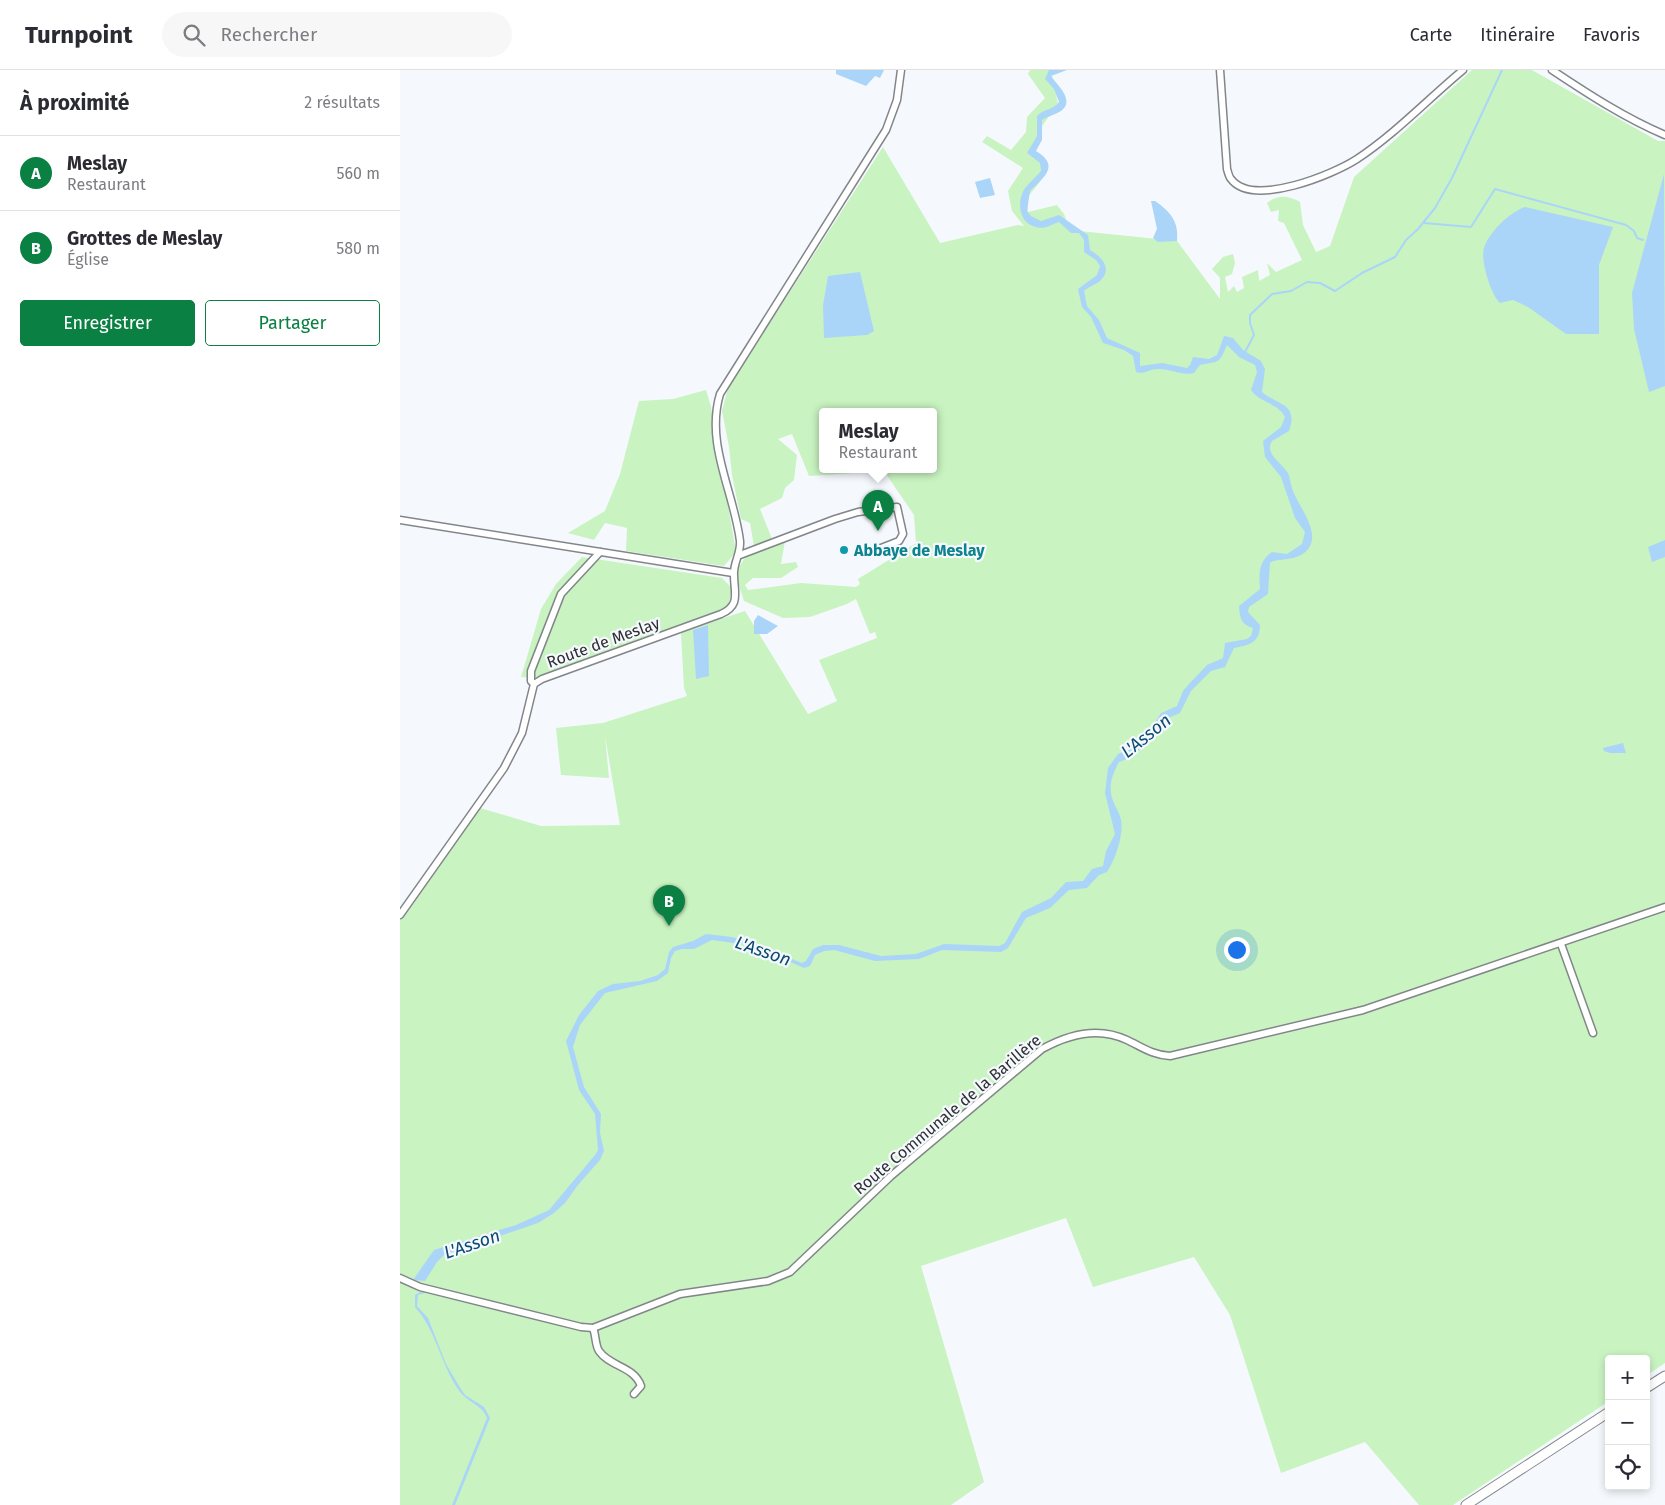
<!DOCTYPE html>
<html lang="fr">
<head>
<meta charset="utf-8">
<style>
	:root { --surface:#fff; --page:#f7f7f7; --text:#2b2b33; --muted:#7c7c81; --line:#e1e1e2; --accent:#0b8043 }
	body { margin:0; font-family:"Fira Sans",sans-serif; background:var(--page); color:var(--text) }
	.controls { position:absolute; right:15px; bottom:15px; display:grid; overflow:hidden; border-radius:5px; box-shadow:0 2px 8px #0003 }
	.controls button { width:45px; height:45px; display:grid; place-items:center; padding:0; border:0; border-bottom:1px solid var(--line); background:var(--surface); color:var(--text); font:25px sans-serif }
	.you { position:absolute; left:836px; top:879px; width:18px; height:18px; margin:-12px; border:4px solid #fff; border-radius:50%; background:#1a73e8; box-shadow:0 0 0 8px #1a73e833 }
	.badge { display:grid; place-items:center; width:32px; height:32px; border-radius:50%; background:var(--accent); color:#fff; font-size:16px; font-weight:700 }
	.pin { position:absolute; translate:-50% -41px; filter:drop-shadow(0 1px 2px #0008) }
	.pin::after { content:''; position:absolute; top:26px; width:18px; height:15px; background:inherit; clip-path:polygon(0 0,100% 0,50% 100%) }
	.popup { position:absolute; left:419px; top:338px; width:118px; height:65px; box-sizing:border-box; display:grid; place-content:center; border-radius:5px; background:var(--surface); filter:drop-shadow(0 1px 4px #0005); font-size:16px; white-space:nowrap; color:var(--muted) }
	.popup b { font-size:19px; color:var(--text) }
	.popup::after { content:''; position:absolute; left:50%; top:100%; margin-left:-10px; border:10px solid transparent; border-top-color:var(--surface) }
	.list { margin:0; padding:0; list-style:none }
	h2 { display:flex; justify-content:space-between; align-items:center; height:65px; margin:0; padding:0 20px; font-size:21px }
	h2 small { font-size:16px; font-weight:400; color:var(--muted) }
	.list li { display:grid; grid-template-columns:32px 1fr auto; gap:15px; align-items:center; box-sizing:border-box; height:75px; padding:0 20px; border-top:1px solid var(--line) }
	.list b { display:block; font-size:19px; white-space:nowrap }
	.list p { margin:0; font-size:16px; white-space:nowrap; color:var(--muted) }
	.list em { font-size:16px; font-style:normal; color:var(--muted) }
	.actions { display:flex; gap:10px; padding:15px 20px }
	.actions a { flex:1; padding:11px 0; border:1px solid var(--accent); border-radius:5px; text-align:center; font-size:18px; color:var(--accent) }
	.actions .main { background:var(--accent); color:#fff }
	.icon { flex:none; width:28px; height:28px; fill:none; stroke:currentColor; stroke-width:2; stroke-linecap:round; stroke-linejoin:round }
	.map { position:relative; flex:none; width:1265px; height:1435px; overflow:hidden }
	header { display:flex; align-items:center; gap:30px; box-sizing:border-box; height:70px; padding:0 25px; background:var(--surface); border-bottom:1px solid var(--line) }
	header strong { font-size:24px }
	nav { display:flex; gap:28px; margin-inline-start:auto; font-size:18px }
	.search { width:350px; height:45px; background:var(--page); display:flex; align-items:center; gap:12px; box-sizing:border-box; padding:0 18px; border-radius:28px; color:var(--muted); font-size:19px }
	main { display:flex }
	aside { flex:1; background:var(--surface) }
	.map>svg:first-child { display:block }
	.green { fill:#c9f3c1; fill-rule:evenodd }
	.water { fill:#abd5f8 }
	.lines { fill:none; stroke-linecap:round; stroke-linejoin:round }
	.stream { stroke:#abd5f8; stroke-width:2 }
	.street-casing { stroke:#82868a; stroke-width:9 }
	.secondary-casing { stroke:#82868a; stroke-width:11 }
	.street { stroke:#fff; stroke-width:6 }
	.secondary { stroke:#fff; stroke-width:9 }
	.culture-dot { fill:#0f9aa8; stroke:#f5f9fd; stroke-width:2 }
	.labels { text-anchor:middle; stroke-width:4.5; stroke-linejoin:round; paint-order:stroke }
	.culture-label { font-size:16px; font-weight:bold; fill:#0d838f; stroke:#f5f9fd; text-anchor:start }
	.street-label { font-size:16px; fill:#2e2f31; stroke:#f5f9fd }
	.water-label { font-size:18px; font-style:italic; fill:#0b4a72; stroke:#f5f9fd }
</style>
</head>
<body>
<header>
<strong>Turnpoint</strong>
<div class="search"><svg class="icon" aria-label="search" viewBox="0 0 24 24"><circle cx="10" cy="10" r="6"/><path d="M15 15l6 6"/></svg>Rechercher</div>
<nav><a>Carte</a><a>Itinéraire</a><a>Favoris</a></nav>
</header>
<main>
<aside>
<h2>À proximité<small>2 résultats</small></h2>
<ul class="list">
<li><span class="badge">A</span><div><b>Meslay</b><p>Restaurant</p></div><em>560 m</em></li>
<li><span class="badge">B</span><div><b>Grottes de Meslay</b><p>Église</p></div><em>580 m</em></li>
</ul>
<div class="actions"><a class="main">Enregistrer</a><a>Partager</a></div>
</aside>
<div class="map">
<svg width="1265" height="1435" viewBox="0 0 1265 1435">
	<rect width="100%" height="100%" fill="#f5f9fd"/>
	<g class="green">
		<path d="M 630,0 L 656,0 L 652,5 L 658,34 L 640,59 L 634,79 L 644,94 L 639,113 L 627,128 L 628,142 L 657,135 L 664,144 L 670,160 L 777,171 L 820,229 L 820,208 L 812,199 L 823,187 L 833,184 L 835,193 L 832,204 L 825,207 L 828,222 L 834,216 L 837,222 L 844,218 L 842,207 L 858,200 L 859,211 L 870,205 L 867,193 L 876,202 L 902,190 L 884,153 L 878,151 L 879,140 L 871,142 L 867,133 C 878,124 889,126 900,132 L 903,155 L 916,182 L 930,176 L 954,107 L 1072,0 L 1132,0 L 1258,71 L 1265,71 L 1265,1293 L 1246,1306 L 1246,1289 L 1209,1289 L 1209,1331 L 1053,1435 L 1019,1435 L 965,1372 L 881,1403 L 830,1245 L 794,1187 L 693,1217 L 666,1148 L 521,1196 L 584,1412 L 551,1435 L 0,1435 L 0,850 L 80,738 L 141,756 L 220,755 L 205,666 L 209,708 L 161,705 L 156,658 L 203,653 L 287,626 L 284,618 L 281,564 L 284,561 L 345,541 L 408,644 L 437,631 L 419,590 L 477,568 L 475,562 L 470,564 L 456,529 L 463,525 L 447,534 L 410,547 L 383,548 L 344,531 L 335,503 L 346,486 L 385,471 L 381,494 L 396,492 L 398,497 L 381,508 L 353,508 L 345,515 L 348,520 L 401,513 L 456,517 L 460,514 L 458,509 L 516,473 L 514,445 L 484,401 L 409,406 L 392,364 L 378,369 L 397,385 L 394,410 L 385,418 L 382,428 L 360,439 L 372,469 L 354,476 L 350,453 L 341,449 L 332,405 L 329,377 L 322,341 L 328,318 L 483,77 L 540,173 L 618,155 L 624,156 L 612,141 L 608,121 L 623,98 L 582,72 L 587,66 L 611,80 L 626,62 L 627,47 L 645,28 L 628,4 ZM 423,342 L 533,342 L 533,400 L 423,400 Z"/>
		<polygon points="306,320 311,337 336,482 324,496 226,481 227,458 205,453 194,470 168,463 205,441 220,404 239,331 273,329"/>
		<polygon points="182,487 322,508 332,518 328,537 134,608 121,607 141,539 156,514"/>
	</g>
	<g class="water">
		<polygon points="436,0 484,0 480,8 475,6 466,16 436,4"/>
		<path d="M 649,0 L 667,0 L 651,6 C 656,14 676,30 661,41 C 655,45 648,46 642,50 L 642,70 L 636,81 C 661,96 643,108 630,121 L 627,141 L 631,146 L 641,151 L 659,145 L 688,165 L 690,180 C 700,186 713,197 701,210 C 696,215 689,216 684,221 L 687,236 L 699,250 L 707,268 L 740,283 L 740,296 L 762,293 L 787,298 L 790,295 L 793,287 L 809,289 L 817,285 L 824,266 L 833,268 L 843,280 L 861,291 L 865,299 L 862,322 C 877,335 899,333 889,361 L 872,371 C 864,384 882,393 888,403 C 890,407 890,413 892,418 C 897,435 922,462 908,479 C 897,493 877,487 870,493 L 868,524 L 849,537 L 848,542 L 860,555 C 860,573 849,575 834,578 L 825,597 L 811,601 L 791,621 L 780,643 L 768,648 L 756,666 L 746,673 L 732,687 L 719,692 C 712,705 707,718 714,733 C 716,738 720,744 721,750 C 724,764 715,791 707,802 L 699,805 L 687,818 L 669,820 L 650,838 L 626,848 L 608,878 L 601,882 L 542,880 L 519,889 L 475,891 L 434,880 L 424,881 L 415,885 L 410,896 L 404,898 L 372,884 L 341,874 L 312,870 L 294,879 L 282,879 L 275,881 L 271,888 L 268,903 L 257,911 L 205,923 L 180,955 L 173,977 L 184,1017 L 201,1044 L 200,1063 L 204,1081 L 200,1090 L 178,1115 L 165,1133 L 154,1143 L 138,1153 L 44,1185 L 37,1192 L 25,1211 L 13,1210 L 34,1180 L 116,1155 L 149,1140 L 195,1085 L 198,1080 L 195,1044 L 179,1020 L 166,971 L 179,945 L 198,921 L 213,914 L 240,911 L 258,905 L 265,899 L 269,882 L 273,877 L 293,871 L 306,864 L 332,867 L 350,872 L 386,884 L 392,889 L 402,893 L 406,891 L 413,879 L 423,875 L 439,875 L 481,886 L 516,884 L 544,874 L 599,876 L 605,873 L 622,842 L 651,828 L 666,812 L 683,811 L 692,799 L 703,796 L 706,781 L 715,764 L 705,723 L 708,698 L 718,684 L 730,679 L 748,663 L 761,643 L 777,636 L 783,621 L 789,614 L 807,595 L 823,588 L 825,573 L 847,569 L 851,566 L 853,558 C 841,554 840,549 839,536 L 860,519 C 859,504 858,492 872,482 L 887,484 L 902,474 L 905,462 L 895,448 L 881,407 L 865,387 L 863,371 L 881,357 L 885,347 C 878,333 860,333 851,320 L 857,302 L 855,295 L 839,287 L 827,275 C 819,294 820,291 800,295 L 794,303 C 782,306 771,299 759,299 C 750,298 744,305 736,302 L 733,286 L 724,280 L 703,273 L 691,247 L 682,237 L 678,219 L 697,205 L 700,196 L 696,190 L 684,182 L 684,170 L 679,163 L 671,163 L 659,152 C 652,154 645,160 636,157 C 619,153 616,132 625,118 C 630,112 636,107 641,101 L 640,93 L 627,83 L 637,66 L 637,46 C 643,39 654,40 659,32 L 654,19 L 645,9 Z"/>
		<polygon points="1264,104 1265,316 1249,322 1234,259 1232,223"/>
		<polygon points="590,108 595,125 580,128 575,112"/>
		<path d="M 751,131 L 755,131 C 771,142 779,152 777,171 L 758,172 L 753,168 L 757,159 Z"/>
		<path d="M 1125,137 L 1213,157 L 1199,195 L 1199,264 L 1166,264 L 1128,237 L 1113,230 L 1100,233 C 1091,225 1080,190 1084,178 C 1089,162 1110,142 1125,137 Z"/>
		<polygon points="460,202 474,261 467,265 424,268 423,235 428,206"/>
		<polygon points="1265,470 1265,487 1252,492 1248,477"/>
		<polygon points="358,545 378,556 367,564 354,564 354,551"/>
		<polygon points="308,555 309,606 296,609 293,560"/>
		<polygon points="1223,673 1226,683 1210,683 1204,681 1203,678"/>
		<path d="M 23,1220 L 28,1222 L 18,1225 L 17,1236 L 28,1248 L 46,1294 L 59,1316 L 65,1325 L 84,1337 L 90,1348 L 55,1435 L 52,1435 L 87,1348 C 82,1334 67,1333 58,1319 C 40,1292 36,1260 15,1237 L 15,1225 Z"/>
	</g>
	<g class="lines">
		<g class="stream">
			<polyline points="1024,153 1071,157 1095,119 1226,155 1234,161 1237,168 1243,170"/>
			<polyline points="845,282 854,265 850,253 850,245 872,224 891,221 907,212 920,213 935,221 962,203 995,187 1006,170 1018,159 1035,138 1052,108 1102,0"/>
		</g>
		<defs>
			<g id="street">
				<path d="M 820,0 L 827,99 C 828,102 829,107 831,109 C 853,138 934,104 957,89 C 995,64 1028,29 1063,0"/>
				<path d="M 1152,0 C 1188,24 1225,48 1265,65"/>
				<polyline points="0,450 333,503"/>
				<polyline points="340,485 435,449 458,442 497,437 503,464 499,471 476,480"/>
				<polyline points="134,614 131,611 131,601 161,524 200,482"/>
				<path d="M 0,845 L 104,698 L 122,663 L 134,614 L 142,609 L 321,544 C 341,535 334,523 334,505 C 333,493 341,484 340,471 C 334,422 305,374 320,324 L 486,60 L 497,30 L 501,0"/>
				<polyline points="1161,874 1193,963"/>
				<path d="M 0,1208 L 20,1217 L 181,1257 L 193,1258 L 280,1224 L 368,1211 L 390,1202 L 491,1106 L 642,979 C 669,964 698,956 727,970 C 742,977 752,985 770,986 L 963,940 L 1265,837"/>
				<path d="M 193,1258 C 196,1265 195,1275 199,1281 C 210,1297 234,1296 241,1316 L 234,1324"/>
			</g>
			<g id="secondary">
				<polyline points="1246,1318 1265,1306"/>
				<polyline points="1066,1435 1209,1342"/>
			</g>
		</defs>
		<use href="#street" class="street-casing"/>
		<use href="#secondary" class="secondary-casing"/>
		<use href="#street" class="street"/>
		<use href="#secondary" class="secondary"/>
	</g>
	<circle class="culture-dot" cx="444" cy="480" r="5"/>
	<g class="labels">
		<g class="culture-label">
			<text x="454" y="486">Abbaye de Meslay</text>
		</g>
		<g class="street-label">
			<text transform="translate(203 572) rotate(-20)" y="6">Route de Meslay</text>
			<text transform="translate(547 1044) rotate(-40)" y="6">Route Communale de la Barillère</text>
		</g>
		<g class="water-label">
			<text transform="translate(746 666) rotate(-39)" y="6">L'Asson</text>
			<text transform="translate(363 881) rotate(19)" y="6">L'Asson</text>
			<text transform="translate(72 1174) rotate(-19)" y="6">L'Asson</text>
		</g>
	</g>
</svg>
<div class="controls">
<button>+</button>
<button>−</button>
<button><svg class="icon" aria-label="locate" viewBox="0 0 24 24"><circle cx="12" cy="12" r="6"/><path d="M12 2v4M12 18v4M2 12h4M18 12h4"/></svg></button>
</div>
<div class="you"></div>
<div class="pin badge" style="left:478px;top:461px">A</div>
<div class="popup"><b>Meslay</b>Restaurant</div>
<div class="pin badge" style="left:269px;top:856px">B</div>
</div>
</main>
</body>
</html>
